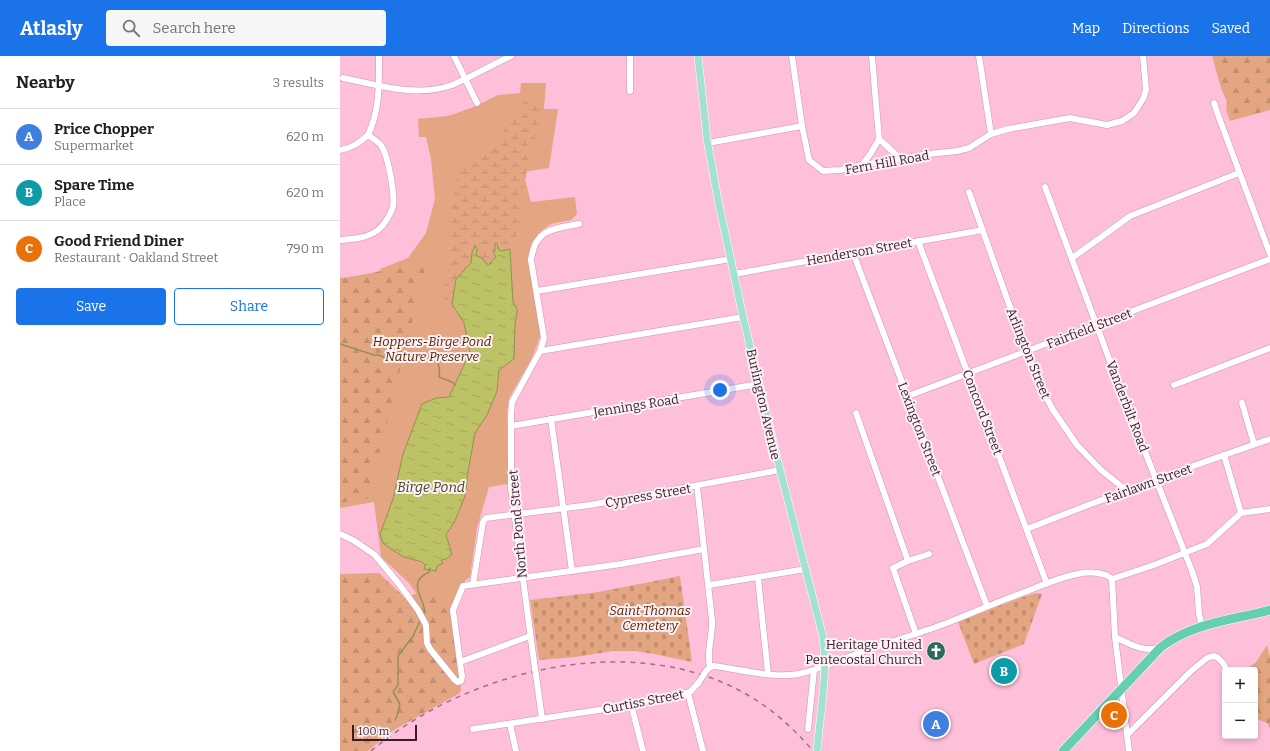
<!DOCTYPE html>
<html lang="en">
<head>
<meta charset="utf-8">
<style>
	:root { --surface:#fff; --page:#f6f6f6; --text:#222; --muted:#767676; --line:#e0e0e0; --accent:#1a73e8 }
	body { margin:0; font-family:Bitter,serif; background:var(--page); color:var(--text) }
	.controls { position:absolute; right:12px; bottom:12px; display:grid; overflow:hidden; border-radius:4px; box-shadow:0 2px 6px #0003 }
	.controls button { width:36px; height:36px; display:grid; place-items:center; padding:0; border:0; border-bottom:1px solid var(--line); background:var(--surface); color:var(--text); font:20px sans-serif }
	.scale { position:absolute; left:12px; bottom:10px; width:65px; box-sizing:border-box; padding-left:4px; border:2px solid #351e28; border-top:0; font-size:11px; line-height:14px; white-space:nowrap; color:#351e28; -webkit-text-stroke:3px #fef1f6; paint-order:stroke }
	.you { position:absolute; left:380px; top:334px; width:14px; height:14px; margin:-10px; border:3px solid #fff; border-radius:50%; background:#1a73e8; box-shadow:0 0 0 6px #1a73e833 }
	.badge { display:grid; place-items:center; width:26px; height:26px; border-radius:50%; background:var(--accent); color:#fff; font-size:13px; font-weight:700 }
	.pin { position:absolute; translate:-50% -50%; border:2px solid #fff; box-shadow:0 1px 4px #0006 }
	.list { margin:0; padding:0; list-style:none }
	h2 { display:flex; justify-content:space-between; align-items:center; height:52px; margin:0; padding:0 16px; font-size:17px }
	h2 small { font-size:13px; font-weight:400; color:var(--muted) }
	.list li { display:grid; grid-template-columns:26px 1fr auto; gap:12px; align-items:center; box-sizing:border-box; height:56px; padding:0 16px; border-top:1px solid var(--line) }
	.list b { display:block; font-size:15px; white-space:nowrap }
	.list p { margin:0; font-size:13px; white-space:nowrap; color:var(--muted) }
	.list em { font-size:13px; font-style:normal; color:var(--muted) }
	.actions { display:flex; gap:8px; padding:12px 16px }
	.actions a { flex:1; padding:9px 0; border:1px solid var(--accent); border-radius:4px; text-align:center; font-size:14px; color:var(--accent) }
	.actions .main { background:var(--accent); color:#fff }
	.icon { flex:none; width:22px; height:22px; fill:none; stroke:currentColor; stroke-width:2; stroke-linecap:round; stroke-linejoin:round }
	.map { position:relative; flex:none; width:930px; height:695px; overflow:hidden }
	header { display:flex; align-items:center; gap:24px; box-sizing:border-box; height:56px; padding:0 20px; background:var(--accent); color:#fff }
	header strong { font-size:19px }
	nav { display:flex; gap:22px; margin-inline-start:auto; font-size:14px }
	.search { width:280px; height:36px; background:var(--page); display:flex; align-items:center; gap:10px; box-sizing:border-box; padding:0 14px; border-radius:4px; color:var(--muted); font-size:15px }
	main { display:flex }
	aside { flex:1; background:var(--surface) }
	.map>svg:first-child { display:block }
	.green { fill:#e4a682 }
	.forest { fill:url(#forest-firs) }
	.wetland { fill:url(#wetland-marsh) }
	.cemetery { fill:url(#cemetery-stones) }
	.water { fill:url(#water-ripples); stroke:#949153 }
	.lines { fill:none; stroke-linecap:round; stroke-linejoin:round }
	.stream { stroke:#949153; stroke-width:1.5 }
	.minor-casing { stroke:#cf93ad; stroke-width:7 }
	.major-casing { stroke:#fff; stroke-width:8 }
	.highway-casing { stroke:#fff; stroke-width:10 }
	.minor { stroke:#fff; stroke-width:6 }
	.major { stroke:#a3e2cf; stroke-width:7 }
	.highway { stroke:#65cfaf; stroke-width:9 }
	.rail { stroke:#9d7284; stroke-width:1.5; stroke-dasharray:5 5; stroke-linecap:butt }
	.minor-bridge-casing { stroke:#cf93ad; stroke-width:7; stroke-linecap:butt }
	.minor-bridge { stroke:#fff; stroke-width:6 }
	.labels { text-anchor:middle; stroke-width:4; stroke-linejoin:round; paint-order:stroke }
	.street-label { font-size:13px; fill:#351e28; stroke:#fef1f6 }
	.park-label { font-size:13px; font-style:italic; fill:#572400; stroke:#fef1f6 }
	.poi-label { font-size:13px; fill:#351e28; stroke:#fef1f6; text-anchor:end }
	.water-label { font-size:14px; font-style:italic; fill:#454720; stroke:#fef1f6 }
</style>
</head>
<body>
<header>
<strong>Atlasly</strong>
<div class="search"><svg class="icon" aria-label="search" viewBox="0 0 24 24"><circle cx="10" cy="10" r="6"/><path d="M15 15l6 6"/></svg>Search here</div>
<nav><a>Map</a><a>Directions</a><a>Saved</a></nav>
</header>
<main>
<aside>
<h2>Nearby<small>3 results</small></h2>
<ul class="list">
<li><span class="badge" style="background:#3f7fe0">A</span><div><b>Price Chopper</b><p>Supermarket</p></div><em>620 m</em></li>
<li><span class="badge" style="background:#0f9aa8">B</span><div><b>Spare Time</b><p>Place</p></div><em>620 m</em></li>
<li><span class="badge" style="background:#e8710a">C</span><div><b>Good Friend Diner</b><p>Restaurant · Oakland Street</p></div><em>790 m</em></li>
</ul>
<div class="actions"><a class="main">Save</a><a>Share</a></div>
</aside>
<div class="map">
<svg width="930" height="695" viewBox="0 0 930 695">
	<defs>
		<pattern id="forest-firs" width="22" height="20" patternUnits="userSpaceOnUse"><rect width="22" height="20" fill="#e4a682"/><path d="M5 1l3.5 6h-7zM16 11l3.5 6h-7z" fill="#c48e70"/></pattern>
		<pattern id="wetland-marsh" width="20" height="14" patternUnits="userSpaceOnUse"><rect width="20" height="14" fill="#e4a682"/><path d="M1 5h8M5 5V1M11 12h8M15 12V8" fill="none" stroke="#c48e70"/></pattern>
		<pattern id="cemetery-stones" width="16" height="16" patternUnits="userSpaceOnUse"><rect width="16" height="16" fill="#e4a682"/><path d="M2 7V4a2 2 0 0 1 4 0v3zM10 15v-3a2 2 0 0 1 4 0v3z" fill="#c48e70"/></pattern>
		<pattern id="water-ripples" width="26" height="14" patternUnits="userSpaceOnUse"><rect width="26" height="14" fill="#bdc266"/><path d="M2 4q2-2 4 0t4 0M15 11q2-2 4 0t4 0" fill="none" stroke="#a3a658"/></pattern>
	</defs>
	<rect width="100%" height="100%" fill="#febfda"/>
	<polygon class="green" points="181,27 206,27 204,53 218,53 209,112 183,116 191,146 235,141 237,158 231,164 211,168 200,176 191,188 189,204 201,278 192,302 169,342 167,356 168,428 149,431 137,472 130,521 126,524 113,545 91,558 69,527 41,501 34,446 0,452 0,222 40,217 40,213 68,202 86,177 95,143 91,103 86,81 79,81 78,63 108,60 134,51 158,39 180,37"/>
	<g class="forest">
		<polygon points="872,0 930,0 930,54 890,65 886,54 887,45 882,35"/>
		<polygon points="87,206 28,443 0,447 0,223"/>
		<polygon points="39,517 60,537 64,542 75,538 116,537 110,554 121,632 120,637 52,675 28,695 0,695 0,518"/>
		<polygon points="927,589 930,601 930,672 927,667 915,662 915,614 906,614 916,606"/>
	</g>
	<polygon class="wetland" points="185,45 195,45 201,50 201,60 188,103 186,121 178,153 179,169 174,187 170,193 161,195 158,193 157,187 156,201 147,209 142,202 132,197 131,207 116,223 112,248 124,267 106,253 104,236 110,204 111,184 110,154 117,130 117,113 154,87"/>
	<g class="cemetery">
		<polygon points="340,520 352,606 314,598 295,595 273,595 236,601 199,604 190,544 259,536"/>
		<polygon points="696,537 702,538 684,588 634,608 618,566 680,542"/>
	</g>
	<polygon class="water" points="155,187 157,187 158,193 161,195 170,193 173,246 177,253 177,257 175,268 174,303 159,314 157,335 147,359 135,377 129,410 125,440 115,465 106,479 112,498 105,504 103,503 101,504 103,507 97,510 96,515 84,513 85,509 82,506 64,501 51,493 43,487 40,478 53,443 63,398 82,348 96,342 109,341 130,296 124,267 112,248 116,223 131,207 132,197 135,189 137,194 136,199 142,202 148,209 156,201 153,196 155,195"/>
	<g class="lines">
		<g class="stream">
			<path d="M 0,288 L 34,299 L 39,299 L 52,305 L 52,301 L 55,300 L 59,296 L 72,298 L 85,304 L 96,305 C 100,309 100,315 99,321 L 112,326 L 115,329"/>
			<path d="M 85,557 C 84,540 66,527 89,516 L 90,512"/>
			<polyline points="55,664 57,660 60,648 53,636 58,629 58,600 73,580 80,565"/>
		</g>
		<defs>
			<g id="minor">
				<polyline points="114,0 137,47"/>
				<polyline points="452,0 462,70 469,104 483,115 500,114 522,109 589,98 617,95 629,92 651,78 668,73 730,62 767,69 782,65 794,57 803,43 806,34 803,0"/>
				<polyline points="532,0 539,83 560,102"/>
				<polyline points="639,0 651,78"/>
				<path d="M 3,22 C 38,29 77,42 112,29 C 132,21 151,9 171,0"/>
				<polyline points="290,35 290,0"/>
				<polyline points="874,47 878,59 930,198"/>
				<path d="M 28,79 C 40,54 39,27 39,0"/>
				<polyline points="368,87 462,70"/>
				<path d="M 0,94 C 12,92 19,87 28,79 C 32,82 37,85 40,88 C 48,97 55,139 53,151 C 50,159 45,168 38,174 C 28,182 13,183 0,184"/>
				<polyline points="522,109 531,97 539,83"/>
				<polyline points="705,131 780,332 852,515 857,531 859,558 862,571"/>
				<polyline points="629,136 686,296 705,339 713,354 737,389 761,414 786,434"/>
				<polyline points="578,185 707,528"/>
				<polyline points="513,197 647,550"/>
				<polyline points="732,202 760,182 790,160 899,117"/>
				<polyline points="394,218 643,174"/>
				<polyline points="197,235 391,203"/>
				<polyline points="200,295 403,261"/>
				<polyline points="834,329 930,292"/>
				<polyline points="568,340 930,203"/>
				<polyline points="902,347 914,388"/>
				<polyline points="516,357 568,505"/>
				<polyline points="211,363 232,515"/>
				<polyline points="171,370 419,328"/>
				<polyline points="884,399 901,457"/>
				<path d="M 357,430 L 372,564 C 373,579 366,596 370,611"/>
				<path d="M 687,473 C 767,441 848,411 930,383"/>
				<polyline points="0,478 13,484 35,499 59,528 78,554 86,569 87,587 90,593 115,624 118,626 121,625 122,621 113,554 123,530 281,508 364,493"/>
				<polyline points="418,522 428,618"/>
				<polyline points="772,523 814,509 867,488 901,457 930,453"/>
				<polyline points="772,523 775,581 789,695"/>
				<polyline points="133,528 143,466 146,462 250,449 440,414"/>
				<polyline points="369,529 466,513"/>
				<polyline points="576,578 553,512 568,505 589,498"/>
				<path d="M 775,581 C 790,588 802,596 820,592"/>
				<polyline points="120,606 190,580"/>
				<path d="M 194,606 L 171,432 L 171,359 L 172,346 L 200,295 L 204,282 L 191,204 C 195,173 212,173 239,168"/>
				<path d="M 366,615 L 370,611 L 374,610 C 399,613 434,623 458,618 C 482,613 504,602 527,594 C 553,585 580,577 607,567 C 627,559 648,550 669,542 C 691,534 714,523 737,518 C 747,516 764,515 772,523"/>
				<polyline points="197,626 202,663"/>
				<polyline points="348,637 363,695"/>
				<polyline points="291,648 303,695"/>
				<polyline points="170,668 176,695"/>
				<polyline points="133,673 259,654 334,640 350,636 359,626"/>
				<polyline points="468,673 474,614"/>
				<polyline points="787,679 851,615 867,602 873,600 877,601 883,607 887,614"/>
			</g>
			<path id="major" d="M 358,0 L 367,83 L 378,144 L 403,261 L 440,414 L 483,581 C 488,619 480,657 477,695"/>
			<path id="highway" d="M 723,695 L 821,591 C 852,567 893,564 930,554"/>
		</defs>
		<use href="#minor" class="minor-casing"/>
		<use href="#major" class="major-casing"/>
		<use href="#highway" class="highway-casing"/>
		<use href="#minor" class="minor"/>
		<use href="#major" class="major"/>
		<use href="#highway" class="highway"/>
		<path class="rail" d="M 31,695 C 119,621 263,581 374,623 C 414,638 446,663 473,695"/>
		<defs>
			<g id="minor-bridge">
				<polyline points="194,606 197,626"/>
				<polyline points="359,626 366,615"/>
			</g>
		</defs>
		<use href="#minor-bridge" class="minor-bridge-casing"/>
		<use href="#minor-bridge" class="minor-bridge"/>
	</g>
	<defs>
		<symbol id="church-disc" viewBox="-11 -11 22 22"><circle r="9.5" fill="#2c6b59" stroke="#fef1f6"/><path d="M-1.2-6h2.4v3.5h3.3v2.4h-3.3V6h-2.4V-.1h-3.3v-2.4h3.3Z" fill="#fff"/></symbol>
	</defs>
	<g fill-rule="evenodd">
		<use href="#church-disc" x="585" y="584" width="22" height="22"/>
	</g>
	<g class="labels">
		<g class="street-label">
			<text transform="translate(547 106) rotate(-10)" y="5">Fern Hill Road</text>
			<text transform="translate(519 195) rotate(-10)" y="5">Henderson Street</text>
			<text transform="translate(749 272) rotate(-21)" y="5">Fairfield Street</text>
			<text transform="translate(689 297) rotate(68)" y="5">Arlington Street</text>
			<text transform="translate(424 348) rotate(77)" y="5">Burlington Avenue</text>
			<text transform="translate(296 349) rotate(-9)" y="5">Jennings Road</text>
			<text transform="translate(788 350) rotate(69)" y="5">Vanderbilt Road</text>
			<text transform="translate(643 356) rotate(69)" y="5">Concord Street</text>
			<text transform="translate(580 373) rotate(69)" y="5">Lexington Street</text>
			<text transform="translate(808 427) rotate(-20)" y="5">Fairlawn Street</text>
			<text transform="translate(308 439) rotate(-10)" y="5">Cypress Street</text>
			<text transform="translate(177 468) rotate(-95)" y="5">North Pond Street</text>
			<text transform="translate(303 645) rotate(-11)" y="5">Curtiss Street</text>
		</g>
		<g class="park-label">
			<text x="92" y="290">Hoppers-Birge Pond<tspan x="92" dy="15">Nature Preserve</tspan></text>
			<text x="310" y="559">Saint Thomas<tspan x="310" dy="15">Cemetery</tspan></text>
		</g>
		<g class="poi-label">
			<text x="582" y="593">Heritage United<tspan x="582" dy="15">Pentecostal Church</tspan></text>
		</g>
		<g class="water-label">
			<text x="91" y="436">Birge Pond</text>
		</g>
	</g>
</svg>
<div class="controls">
<button>+</button>
<button>−</button>
</div>
<div class="scale">100 m</div>
<div class="you"></div>
<div class="pin badge" style="left:596px;top:668px;background:#3f7fe0">A</div>
<div class="pin badge" style="left:664px;top:615px;background:#0f9aa8">B</div>
<div class="pin badge" style="left:774px;top:659px;background:#e8710a">C</div>
</div>
</main>
</body>
</html>
